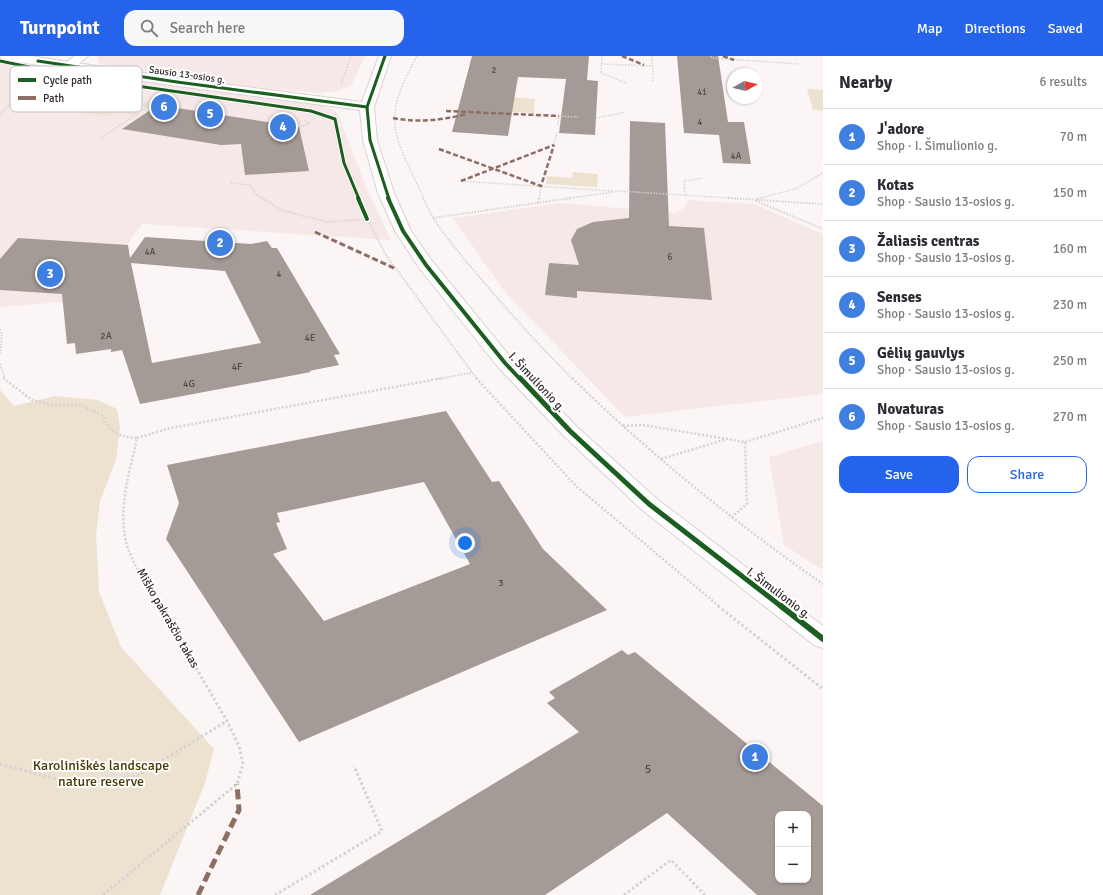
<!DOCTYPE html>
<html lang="en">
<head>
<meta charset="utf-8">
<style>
	:root { --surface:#fff; --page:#f7f7f7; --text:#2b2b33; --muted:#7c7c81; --line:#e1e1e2; --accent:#2563eb }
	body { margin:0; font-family:Signika,sans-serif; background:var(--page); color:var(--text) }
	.controls { position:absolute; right:12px; bottom:12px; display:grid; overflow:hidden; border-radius:8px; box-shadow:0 1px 3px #0004 }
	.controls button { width:36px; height:36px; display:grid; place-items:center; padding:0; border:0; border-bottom:1px solid var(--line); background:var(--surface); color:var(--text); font:20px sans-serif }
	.compass { position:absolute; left:727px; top:12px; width:36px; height:36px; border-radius:50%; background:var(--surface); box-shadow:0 1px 3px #0004; rotate:82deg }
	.you { position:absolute; left:465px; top:487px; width:14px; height:14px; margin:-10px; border:3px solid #fff; border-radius:50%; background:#1a73e8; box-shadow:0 0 0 6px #1a73e833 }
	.badge { display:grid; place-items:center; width:26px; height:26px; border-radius:50%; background:var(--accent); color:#fff; font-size:13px; font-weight:700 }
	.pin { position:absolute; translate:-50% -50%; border:2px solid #fff; box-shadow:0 1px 4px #0006 }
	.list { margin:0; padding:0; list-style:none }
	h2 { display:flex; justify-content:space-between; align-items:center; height:52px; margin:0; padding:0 16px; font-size:17px }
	h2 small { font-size:13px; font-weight:400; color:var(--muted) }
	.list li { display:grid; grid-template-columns:26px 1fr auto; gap:12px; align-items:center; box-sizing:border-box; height:56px; padding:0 16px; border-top:1px solid var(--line) }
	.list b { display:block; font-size:15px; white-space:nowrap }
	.list p { margin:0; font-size:13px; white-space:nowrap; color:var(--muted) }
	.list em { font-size:13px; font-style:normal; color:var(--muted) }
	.actions { display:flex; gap:8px; padding:12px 16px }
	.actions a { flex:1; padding:9px 0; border:1px solid var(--accent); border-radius:12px; text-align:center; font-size:14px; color:var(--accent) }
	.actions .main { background:var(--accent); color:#fff }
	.icon { flex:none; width:22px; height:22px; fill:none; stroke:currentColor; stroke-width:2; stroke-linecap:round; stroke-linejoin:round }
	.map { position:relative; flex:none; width:823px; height:839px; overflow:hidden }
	header { display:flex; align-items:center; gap:24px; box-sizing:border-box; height:56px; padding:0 20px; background:var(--accent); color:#fff }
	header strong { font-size:19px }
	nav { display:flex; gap:22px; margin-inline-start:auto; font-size:14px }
	.search { width:280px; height:36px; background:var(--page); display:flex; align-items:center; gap:10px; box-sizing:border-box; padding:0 14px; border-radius:12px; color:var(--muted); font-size:15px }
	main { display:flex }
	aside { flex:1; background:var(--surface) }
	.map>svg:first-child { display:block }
	.built { fill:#f7e8e8 }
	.green { fill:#ece2cf }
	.building { fill:#a49a96; fill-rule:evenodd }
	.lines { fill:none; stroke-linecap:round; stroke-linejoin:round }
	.tertiary-casing { stroke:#dad2d2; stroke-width:2 }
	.primary-casing { stroke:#dad2d2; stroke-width:2 }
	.path-far3 { stroke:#d5d3d3; stroke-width:1.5; stroke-dasharray:1.5 1.5; stroke-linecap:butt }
	.path-far2 { stroke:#d5d3d3; stroke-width:2; stroke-dasharray:1.5 1.5; stroke-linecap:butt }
	.path-far1 { stroke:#d5d3d3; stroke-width:2.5; stroke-dasharray:2 2; stroke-linecap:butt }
	.path { stroke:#d5d3d3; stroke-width:3; stroke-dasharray:2.5 2.5; stroke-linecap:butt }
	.tertiary { fill:#fefefe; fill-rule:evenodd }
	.primary { fill:#fefefe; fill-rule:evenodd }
	.quiet-far2 { stroke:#8d6e63; stroke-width:2.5; stroke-dasharray:5 2.5; stroke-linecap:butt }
	.quiet-far1 { stroke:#8d6e63; stroke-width:3; stroke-dasharray:6 3; stroke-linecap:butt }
	.quiet { stroke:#8d6e63; stroke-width:5; stroke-dasharray:10 5; stroke-linecap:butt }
	.cycleway-far3-casing { stroke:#fff; stroke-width:4.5 }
	.cycleway-far2-casing { stroke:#fff; stroke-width:6 }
	.cycleway-far1-casing { stroke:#fff; stroke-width:8 }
	.cycleway-casing { stroke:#fff; stroke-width:9 }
	.cycleway-far3 { stroke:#1b5e20; stroke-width:3 }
	.cycleway-far2 { stroke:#1b5e20; stroke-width:4 }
	.cycleway-far1 { stroke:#1b5e20; stroke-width:5 }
	.cycleway { stroke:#1b5e20; stroke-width:6 }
	.labels { text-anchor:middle; stroke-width:4; stroke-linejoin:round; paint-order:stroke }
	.far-number-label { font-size:9px; fill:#524846 }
	.far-street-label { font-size:10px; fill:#372c2c; stroke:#fff }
	.number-label { font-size:10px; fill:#524846 }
	.street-label { font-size:12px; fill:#372c2c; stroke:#fff }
	.near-number-label { font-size:12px; fill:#524846 }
	.near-park-label { font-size:14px; fill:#483700; stroke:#fff }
	.key { fill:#fff; stroke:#c3c0c0; stroke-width:1 }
	.key-label { font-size:11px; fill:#372c2c }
</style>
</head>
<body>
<header>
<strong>Turnpoint</strong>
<div class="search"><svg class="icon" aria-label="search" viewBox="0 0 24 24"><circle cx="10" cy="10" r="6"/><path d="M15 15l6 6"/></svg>Search here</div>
<nav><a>Map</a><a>Directions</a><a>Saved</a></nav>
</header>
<main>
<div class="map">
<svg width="823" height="839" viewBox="0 0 823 839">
	<rect width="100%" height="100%" fill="#fbf5f5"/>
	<g class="built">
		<polygon points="98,0 365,0 351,30 338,35 318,37 234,29 114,11 101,8 98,5"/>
		<polygon points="0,4 193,33 319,49 335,54 338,58 366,131 391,184 142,168 87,244 0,251"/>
		<polygon points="688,144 754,148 823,178 823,338 625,361 504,235 453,162 560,147 676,157 685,151"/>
		<polygon points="823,385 823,514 784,489 769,401"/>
	</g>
	<g class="green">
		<polygon points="807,33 823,34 823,55 813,54"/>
		<polygon points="96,40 150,47 133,59 114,56 108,60 74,55"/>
		<polygon points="508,41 535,43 534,57 490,55"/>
		<polygon points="573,116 598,118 597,131 546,128 547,120 572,122"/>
		<polygon points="0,334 14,350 56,340 97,344 117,353 120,372 116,404 100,445 96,479 99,536 121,591 214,693 205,727 160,839 0,839"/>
	</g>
	<g class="building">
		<polygon points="472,0 589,0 587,24 598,25 595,79 559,77 566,23 518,21 508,80 452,76"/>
		<polygon points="677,0 718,0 728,66 744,66 751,108 723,107 719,79 684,77"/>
		<polygon points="158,49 299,71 309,115 245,119 241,88 221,89 122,73"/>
		<polygon points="630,65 665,67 669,170 704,172 712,244 577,235 577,242 545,239 549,207 579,209 571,184 577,173 593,166 629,162"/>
		<path d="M 145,181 L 251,188 L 267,185 L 272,192 L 277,192 L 340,298 L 334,299 L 339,309 L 309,315 L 311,316 L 140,348 L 122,294 L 111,296 L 111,293 L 76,298 L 75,287 L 67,288 L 62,238 L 0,234 L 0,203 L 18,182 L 128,189 L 130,202 ZM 131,207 L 225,215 L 261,287 L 152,307 Z"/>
		<path d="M 446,355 L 492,426 L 499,425 L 543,493 L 607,554 L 299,686 L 166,483 L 179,447 L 167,409 ZM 424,426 L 470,508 L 324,565 L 273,498 L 287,493 L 276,467 L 280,466 L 277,457 Z"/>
		<path d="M 622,594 L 628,599 L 635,596 L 823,750 L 823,839 L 757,839 L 667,757 L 545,839 L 310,839 L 579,676 L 547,647 L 555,642 L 549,636 ZM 778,758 L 808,758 L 808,824 L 778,824 Z"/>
	</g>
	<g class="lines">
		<defs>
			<polygon id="tertiary" points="0,0 30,0 177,22 362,46 379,0 391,0 374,51 377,84 394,137 411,175 432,205 512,303 577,371 657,443 823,570 823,592 814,589 641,453 563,379 498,311 420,213 395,175 378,137 363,84 360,54 177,30 5,4 1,3"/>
			<polygon id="primary" points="74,0 88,0 74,12 66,12 64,9"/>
		</defs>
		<use href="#tertiary" class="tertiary-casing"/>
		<use href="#primary" class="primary-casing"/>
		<g class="path-far3">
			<path d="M 417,0 C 379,68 395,78 424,143"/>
			<polyline points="602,0 601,17 626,27"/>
			<polyline points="652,0 653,25"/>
			<polyline points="711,0 712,2 798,8"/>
			<polyline points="601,8 652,10"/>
			<polyline points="341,29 351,0"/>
			<polyline points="0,58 33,25"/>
			<polyline points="596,62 626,56"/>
			<polyline points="558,69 559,60 578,61"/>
			<polyline points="303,70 310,67 304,64"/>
			<polyline points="101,82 150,49 160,45"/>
			<polyline points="554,89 557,76"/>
			<polyline points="461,125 612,135"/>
			<polyline points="231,127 250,129 257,139 263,143"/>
			<polyline points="685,139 684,125 703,122"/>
			<polyline points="539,143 541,130"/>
			<polyline points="564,143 619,135 744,143"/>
			<polyline points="757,143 795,133 823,117"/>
		</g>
		<g class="path-far2">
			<polyline points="262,142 281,154 327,166 367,163 386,199 477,323"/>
			<path d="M 423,142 C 436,171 456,193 476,217 C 507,254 539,290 573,323"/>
			<polyline points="728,142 823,148"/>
			<polyline points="757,143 761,142"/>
			<polyline points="756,145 823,173"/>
			<polyline points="538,147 539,142"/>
			<polyline points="433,162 571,142"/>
			<polyline points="0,273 2,278 0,298"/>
			<polyline points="0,308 5,323"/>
			<polyline points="437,323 471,317"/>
		</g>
		<g class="path-far1">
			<path d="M 3,322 L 32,344 L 53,349 L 80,349 L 102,359 L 110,373 L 122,380 L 137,382 C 129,420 114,463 131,500 C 139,518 151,535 161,551"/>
			<polyline points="476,322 576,430 720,551"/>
			<path d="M 572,322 C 650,398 734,466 823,528"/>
			<polyline points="623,370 643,369 745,386 747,448 732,461"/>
			<polyline points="137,382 171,372 443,322"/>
			<polyline points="745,386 823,362"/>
			<polyline points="661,403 727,383"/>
		</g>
		<g class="path">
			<polyline points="718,550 823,633"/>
			<polyline points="0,708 76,728 137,720 227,665"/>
			<polyline points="103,839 237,728 243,708 239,690 227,665 160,550"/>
			<polyline points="275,839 382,775 354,710"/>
			<polyline points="624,839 671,804 705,839"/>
		</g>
		<use href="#tertiary" class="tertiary"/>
		<use href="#primary" class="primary"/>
		<g class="quiet-far2">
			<polyline points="622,0 644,9"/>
			<polyline points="723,0 734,4"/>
			<polyline points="446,55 559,60"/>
			<path d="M 393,62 C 418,67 442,64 467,58"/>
			<polyline points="439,93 541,130 554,89"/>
			<polyline points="461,125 554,89"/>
		</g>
		<polyline class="quiet-far1" points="315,176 396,213"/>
		<polyline class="quiet" points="198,839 239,754 237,728"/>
		<defs>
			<g id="cycleway-far3">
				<polyline points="385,0 367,51 370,84 389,143"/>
				<polyline points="0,5 88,23 311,55 335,63 344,107 359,143"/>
				<polyline points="38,5 177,26 367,51"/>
			</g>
			<g id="cycleway-far2">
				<polyline points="358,142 367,163"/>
				<polyline points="388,142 403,175 426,209 505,307 520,323"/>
			</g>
			<polyline id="cycleway-far1" points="520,322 570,375 649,448 782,551"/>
			<polyline id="cycleway" points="781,550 823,583"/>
		</defs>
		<use href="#cycleway-far3" class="cycleway-far3-casing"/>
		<use href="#cycleway-far2" class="cycleway-far2-casing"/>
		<use href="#cycleway-far1" class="cycleway-far1-casing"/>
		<use href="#cycleway" class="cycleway-casing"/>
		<use href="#cycleway-far3" class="cycleway-far3"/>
		<use href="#cycleway-far2" class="cycleway-far2"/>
		<use href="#cycleway-far1" class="cycleway-far1"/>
		<use href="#cycleway" class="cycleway"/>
	</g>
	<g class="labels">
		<g class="far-number-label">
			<text x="494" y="17">2</text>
			<text x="702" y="39">41</text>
			<text x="700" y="69">4</text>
			<text x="736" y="103">4A</text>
			<text x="150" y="199">4A</text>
			<text x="670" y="204">6</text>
			<text x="279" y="221">4</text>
		</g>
		<g class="far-street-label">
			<text transform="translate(187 18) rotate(8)" y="4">Sausio 13-osios g.</text>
		</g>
		<g class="number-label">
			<text x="106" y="283">2A</text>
			<text x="310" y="285">4E</text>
			<text x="237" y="314">4F</text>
			<text x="189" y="331">4G</text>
			<text x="501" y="530">3</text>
		</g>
		<g class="street-label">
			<text transform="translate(537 326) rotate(47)" y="4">I. Šimulionio g.</text>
			<text transform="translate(779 537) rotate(37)" y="4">I. Šimulionio g.</text>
			<text transform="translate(168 562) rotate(60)" y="4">Miško pakraščio takas</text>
		</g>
		<g class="near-number-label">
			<text x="648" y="717">5</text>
		</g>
		<g class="near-park-label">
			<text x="101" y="714">Karoliniškės landscape<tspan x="101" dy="16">nature reserve</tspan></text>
		</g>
	</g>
	<rect x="10" y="10" width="132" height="46" rx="6" class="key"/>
	<rect x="18" y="22" width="18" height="4" fill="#1b5e20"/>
	<rect x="18" y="40" width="18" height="4" fill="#8d6e63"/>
	<g class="key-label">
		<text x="43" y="28">Cycle path</text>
		<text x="43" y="46">Path</text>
	</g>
</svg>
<div class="controls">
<button>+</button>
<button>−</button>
</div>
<svg class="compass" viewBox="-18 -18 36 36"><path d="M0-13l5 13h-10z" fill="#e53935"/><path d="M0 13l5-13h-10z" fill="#7c7c81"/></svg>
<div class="you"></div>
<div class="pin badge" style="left:755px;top:701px;background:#3f7fe0">1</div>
<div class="pin badge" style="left:220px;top:187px;background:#3f7fe0">2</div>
<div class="pin badge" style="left:50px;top:218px;background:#3f7fe0">3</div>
<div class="pin badge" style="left:283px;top:71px;background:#3f7fe0">4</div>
<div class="pin badge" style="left:210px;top:58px;background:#3f7fe0">5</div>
<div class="pin badge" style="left:164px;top:51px;background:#3f7fe0">6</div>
</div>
<aside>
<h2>Nearby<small>6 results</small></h2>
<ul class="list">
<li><span class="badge" style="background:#3f7fe0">1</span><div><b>J'adore</b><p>Shop · I. Šimulionio g.</p></div><em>70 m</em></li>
<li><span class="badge" style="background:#3f7fe0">2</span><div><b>Kotas</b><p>Shop · Sausio 13-osios g.</p></div><em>150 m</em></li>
<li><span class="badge" style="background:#3f7fe0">3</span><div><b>Žaliasis centras</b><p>Shop · Sausio 13-osios g.</p></div><em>160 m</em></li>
<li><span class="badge" style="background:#3f7fe0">4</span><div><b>Senses</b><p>Shop · Sausio 13-osios g.</p></div><em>230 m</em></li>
<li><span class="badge" style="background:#3f7fe0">5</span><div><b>Gėlių gauvlys</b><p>Shop · Sausio 13-osios g.</p></div><em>250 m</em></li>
<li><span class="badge" style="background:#3f7fe0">6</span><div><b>Novaturas</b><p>Shop · Sausio 13-osios g.</p></div><em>270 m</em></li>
</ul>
<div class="actions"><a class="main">Save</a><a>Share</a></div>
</aside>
</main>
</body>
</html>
